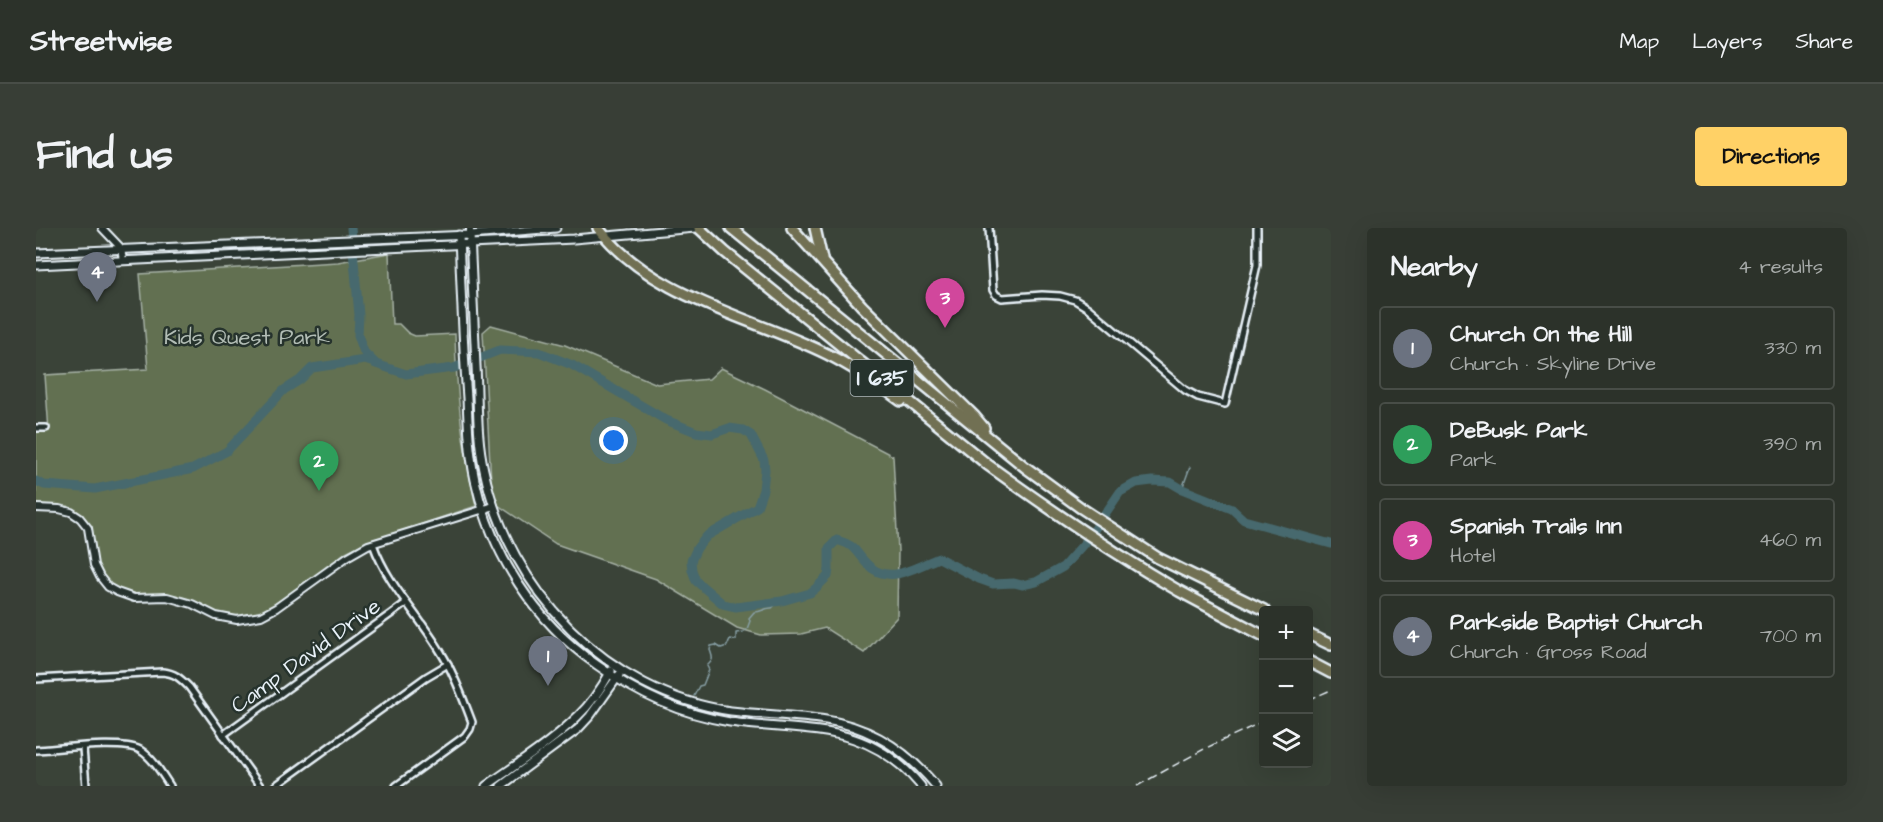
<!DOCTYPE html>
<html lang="en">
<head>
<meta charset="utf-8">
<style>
	:root { --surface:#2c322a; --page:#383e36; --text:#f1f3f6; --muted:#a6aaa8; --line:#484d47; --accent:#ffd166 }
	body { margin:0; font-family:"Architects Daughter",sans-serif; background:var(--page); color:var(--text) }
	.controls { position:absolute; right:18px; bottom:18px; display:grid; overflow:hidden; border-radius:6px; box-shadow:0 6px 24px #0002 }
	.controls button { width:54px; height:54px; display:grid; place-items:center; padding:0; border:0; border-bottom:2px solid var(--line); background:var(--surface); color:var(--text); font:30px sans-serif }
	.you { position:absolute; left:578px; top:213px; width:21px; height:21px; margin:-15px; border:4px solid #fff; border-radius:50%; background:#1a73e8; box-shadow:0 0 0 9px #1a73e833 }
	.badge { display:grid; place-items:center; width:39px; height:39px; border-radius:50%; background:var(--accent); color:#fff; font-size:20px; font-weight:700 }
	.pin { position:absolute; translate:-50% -50px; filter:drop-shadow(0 2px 3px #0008) }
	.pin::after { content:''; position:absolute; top:32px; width:21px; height:18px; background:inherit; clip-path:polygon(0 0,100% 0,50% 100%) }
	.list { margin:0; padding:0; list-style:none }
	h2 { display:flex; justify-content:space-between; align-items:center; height:78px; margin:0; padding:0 24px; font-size:26px }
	h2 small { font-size:20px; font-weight:400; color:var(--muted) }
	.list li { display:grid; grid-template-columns:39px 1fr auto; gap:18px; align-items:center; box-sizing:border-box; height:84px; margin:0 12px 12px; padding:0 12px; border:2px solid var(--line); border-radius:6px }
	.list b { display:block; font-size:22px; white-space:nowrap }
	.list p { margin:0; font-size:20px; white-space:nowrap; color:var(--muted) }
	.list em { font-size:20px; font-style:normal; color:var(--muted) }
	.icon { flex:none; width:33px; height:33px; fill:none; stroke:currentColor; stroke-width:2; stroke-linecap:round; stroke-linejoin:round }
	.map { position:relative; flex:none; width:1295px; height:558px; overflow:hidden; border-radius:6px }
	header { display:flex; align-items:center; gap:36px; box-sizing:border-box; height:84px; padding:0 30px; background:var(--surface); border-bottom:2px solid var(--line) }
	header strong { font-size:28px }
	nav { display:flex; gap:33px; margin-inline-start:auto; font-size:21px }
	.intro { display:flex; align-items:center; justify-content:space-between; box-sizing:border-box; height:144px; padding:0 36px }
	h1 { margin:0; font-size:42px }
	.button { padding:15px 27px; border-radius:6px; background:var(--accent); color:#111; font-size:21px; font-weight:700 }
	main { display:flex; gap:36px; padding:0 36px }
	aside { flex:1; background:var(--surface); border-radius:6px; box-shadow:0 6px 24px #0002 }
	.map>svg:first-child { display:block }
	.green { fill:#627051; stroke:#a5b0a4; stroke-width:1.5 }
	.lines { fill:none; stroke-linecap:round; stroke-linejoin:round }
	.stream { stroke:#879fa5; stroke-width:1.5 }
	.river { stroke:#47696e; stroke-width:9 }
	.minor-casing { stroke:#e8f1f8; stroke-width:10 }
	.tertiary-casing { stroke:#e8f1f8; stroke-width:10 }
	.secondary-casing { stroke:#e8f1f8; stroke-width:11 }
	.motorway-casing { stroke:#e8f1f8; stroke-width:14 }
	.minor { stroke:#26332d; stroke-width:5 }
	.tertiary { stroke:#26332d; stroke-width:6 }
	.secondary { stroke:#26332d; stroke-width:7 }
	.motorway { stroke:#716f52; stroke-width:9 }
	.rail { stroke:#e8f1f8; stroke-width:1.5; stroke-dasharray:9 4.5; stroke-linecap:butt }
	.labels { text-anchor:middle; stroke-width:5; stroke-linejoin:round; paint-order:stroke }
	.shield { fill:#26332d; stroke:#aeb8bb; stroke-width:1.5 }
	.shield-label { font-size:21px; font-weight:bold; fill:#e8f1f8 }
	.park-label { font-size:22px; fill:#b2bdb5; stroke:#26332d }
	.street-label { font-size:22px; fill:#e8f1f8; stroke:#26332d }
</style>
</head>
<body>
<header>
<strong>Streetwise</strong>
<nav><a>Map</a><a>Layers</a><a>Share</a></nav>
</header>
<div class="intro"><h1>Find us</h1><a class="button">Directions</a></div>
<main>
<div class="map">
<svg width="1295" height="558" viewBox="0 0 1295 558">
	<rect width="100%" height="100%" fill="#3a4338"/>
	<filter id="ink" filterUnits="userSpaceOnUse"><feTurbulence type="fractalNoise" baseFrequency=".0167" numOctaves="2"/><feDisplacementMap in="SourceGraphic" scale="12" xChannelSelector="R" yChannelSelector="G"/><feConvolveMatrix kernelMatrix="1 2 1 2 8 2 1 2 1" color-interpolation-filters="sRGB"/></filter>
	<g filter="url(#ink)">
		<g class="green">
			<path d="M 353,25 L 356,96 L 363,96 L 372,105 L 379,108 L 419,106 C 420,162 427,223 440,278 L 326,316 L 310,324 L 279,349 L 222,387 L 194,388 L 178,384 L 145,369 L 134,367 L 99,367 L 88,365 L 74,356 L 62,342 L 56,307 L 52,296 L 46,288 L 35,281 L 32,278 L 0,276 L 0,204 L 13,203 L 9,147 L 112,141 L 104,46 L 302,34 Z"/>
			<polygon points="455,97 529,117 621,156 673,151 685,140 729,161 857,228 862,323 861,389 828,425 789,400 765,406 725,407 701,400 620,351 520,316 456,273 447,104"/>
		</g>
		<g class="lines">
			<g class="stream">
				<polyline points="1146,261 1154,239"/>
				<path d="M 658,468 L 663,458 L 667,457 L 673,442 L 671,438 C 678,431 677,431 674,422 L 675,418 L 680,417 L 685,420 L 691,418 L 694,411 L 700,412 L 700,405 L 707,404 L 711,401 L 714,393 L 713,390 L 718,384 C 725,385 729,379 736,380 L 744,373"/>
			</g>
			<g class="river">
				<path d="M 315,0 L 323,87 L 322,107 L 328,124 L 340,136 L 370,146 L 418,140 L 464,122 L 503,124 L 536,137 L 630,192 L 660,204 L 676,206 L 693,200 L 707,202 L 715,207 L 728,232 L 729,242 L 727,262 L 721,279 L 671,308 L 661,320 L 655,333 L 656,342 L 660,353 L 687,376 L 700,379 L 746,373 L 774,365 L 780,360 L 792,348 L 793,341 L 793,320 L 801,312 C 820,318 817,321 830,335 C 852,359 878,339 903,330 L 943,351 L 957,356 L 978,355 L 986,357 L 1000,354 L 1027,339 L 1052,311 L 1084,264 L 1100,255 L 1116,253 L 1134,254 L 1146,261 L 1196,281 L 1208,292 L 1295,316"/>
				<polyline points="0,253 8,257 59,261 157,241 191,223 248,162 264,152 276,140 329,132 338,135"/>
			</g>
			<defs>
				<g id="minor">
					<polyline points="953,0 957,62 960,67 966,70 1006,67 1024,68 1039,72 1052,80 1149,162 1162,169 1189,176 1221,37 1221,0"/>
					<polyline points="0,200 10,200"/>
					<path d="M 337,316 C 352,358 384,388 406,426 C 419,447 427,471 436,494 L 434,501 L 429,508 L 360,558"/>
					<path d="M 0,451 L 126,444 C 139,445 144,450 153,459 L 224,558"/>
					<polyline points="187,507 370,375"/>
					<polyline points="47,520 50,558"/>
					<path d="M 0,522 C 24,521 85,512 104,522 C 117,530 126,546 134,558"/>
					<polyline points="239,558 390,449 412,436"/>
				</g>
				<g id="tertiary">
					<polyline points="66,0 85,20 87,33"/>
					<polyline points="434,0 434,7"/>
					<polyline points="0,280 23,281 35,284 44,290 52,300 58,337 64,349 72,359 81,364 98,370 131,369 156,376 180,388 201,392 225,388 240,380 311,329 332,317 458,278"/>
				</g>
				<g id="secondary">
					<path d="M 423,7 C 425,61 427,116 431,170 C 432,197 433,225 439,252 C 455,326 499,394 561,437 C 601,466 645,486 694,494 C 769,505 830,492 885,558"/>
					<path d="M 434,7 C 436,50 438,94 440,138 C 442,172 440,208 448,242 C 473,362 571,465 695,483 C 727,487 759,487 790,492 C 835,499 872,524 900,558"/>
					<polyline points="0,25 434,7 520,0"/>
					<polyline points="0,37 538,11 659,0"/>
					<path d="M 450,558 C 481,536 515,515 542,488 C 556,475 566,459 575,443"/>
					<polyline points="465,558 542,501 554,488 583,447"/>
				</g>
				<g id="motorway">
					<path d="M 562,0 C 618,71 714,88 791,126 C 817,139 841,155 865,173"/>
					<path d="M 663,0 L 689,24 L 952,237 C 1013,281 1077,325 1143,363 C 1171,378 1199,393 1228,408"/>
					<polyline points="695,0 989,239 1045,280 1122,330 1228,382"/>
					<polyline points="756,0 826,78 938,188 948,200"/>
					<polyline points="779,0 786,31"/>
					<polyline points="1272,406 1295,417"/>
					<polyline points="1272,433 1295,445"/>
				</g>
			</defs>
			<use href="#minor" class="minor-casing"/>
			<use href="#tertiary" class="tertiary-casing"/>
			<use href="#secondary" class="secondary-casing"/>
			<use href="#motorway" class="motorway-casing"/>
			<use href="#minor" class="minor"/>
			<use href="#tertiary" class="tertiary"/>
			<use href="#secondary" class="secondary"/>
			<use href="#motorway" class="motorway"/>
			<g class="rail">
				<polyline points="1272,472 1295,462"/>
				<polyline points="1101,558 1170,520 1228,493"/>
			</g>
		</g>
	</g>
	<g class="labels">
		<rect class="shield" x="814.5" y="132" width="63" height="36" rx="4.5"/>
		<g class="shield-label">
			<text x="846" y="157">I 635</text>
		</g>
		<g class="park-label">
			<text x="211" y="116">Kids Quest Park</text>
		</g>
		<g class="street-label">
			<text transform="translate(269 427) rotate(-36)" y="8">Camp David Drive</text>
		</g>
	</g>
</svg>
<div class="controls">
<button>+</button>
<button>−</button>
<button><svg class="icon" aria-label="layers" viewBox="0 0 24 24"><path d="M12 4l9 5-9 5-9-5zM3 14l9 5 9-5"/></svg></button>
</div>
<div class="you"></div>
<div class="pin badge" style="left:512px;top:458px;background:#6b7280">1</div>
<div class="pin badge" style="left:283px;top:263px;background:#2e9e5b">2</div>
<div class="pin badge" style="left:909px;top:100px;background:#d1479c">3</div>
<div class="pin badge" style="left:61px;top:74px;background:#6b7280">4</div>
</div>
<aside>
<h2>Nearby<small>4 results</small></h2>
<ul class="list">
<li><span class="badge" style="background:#6b7280">1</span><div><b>Church On the Hill</b><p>Church · Skyline Drive</p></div><em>330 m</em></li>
<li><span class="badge" style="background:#2e9e5b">2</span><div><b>DeBusk Park</b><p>Park</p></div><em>390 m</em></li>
<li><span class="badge" style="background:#d1479c">3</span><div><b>Spanish Trails Inn</b><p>Hotel</p></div><em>460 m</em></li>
<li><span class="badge" style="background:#6b7280">4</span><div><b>Parkside Baptist Church</b><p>Church · Gross Road</p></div><em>700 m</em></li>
</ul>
</aside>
</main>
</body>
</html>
